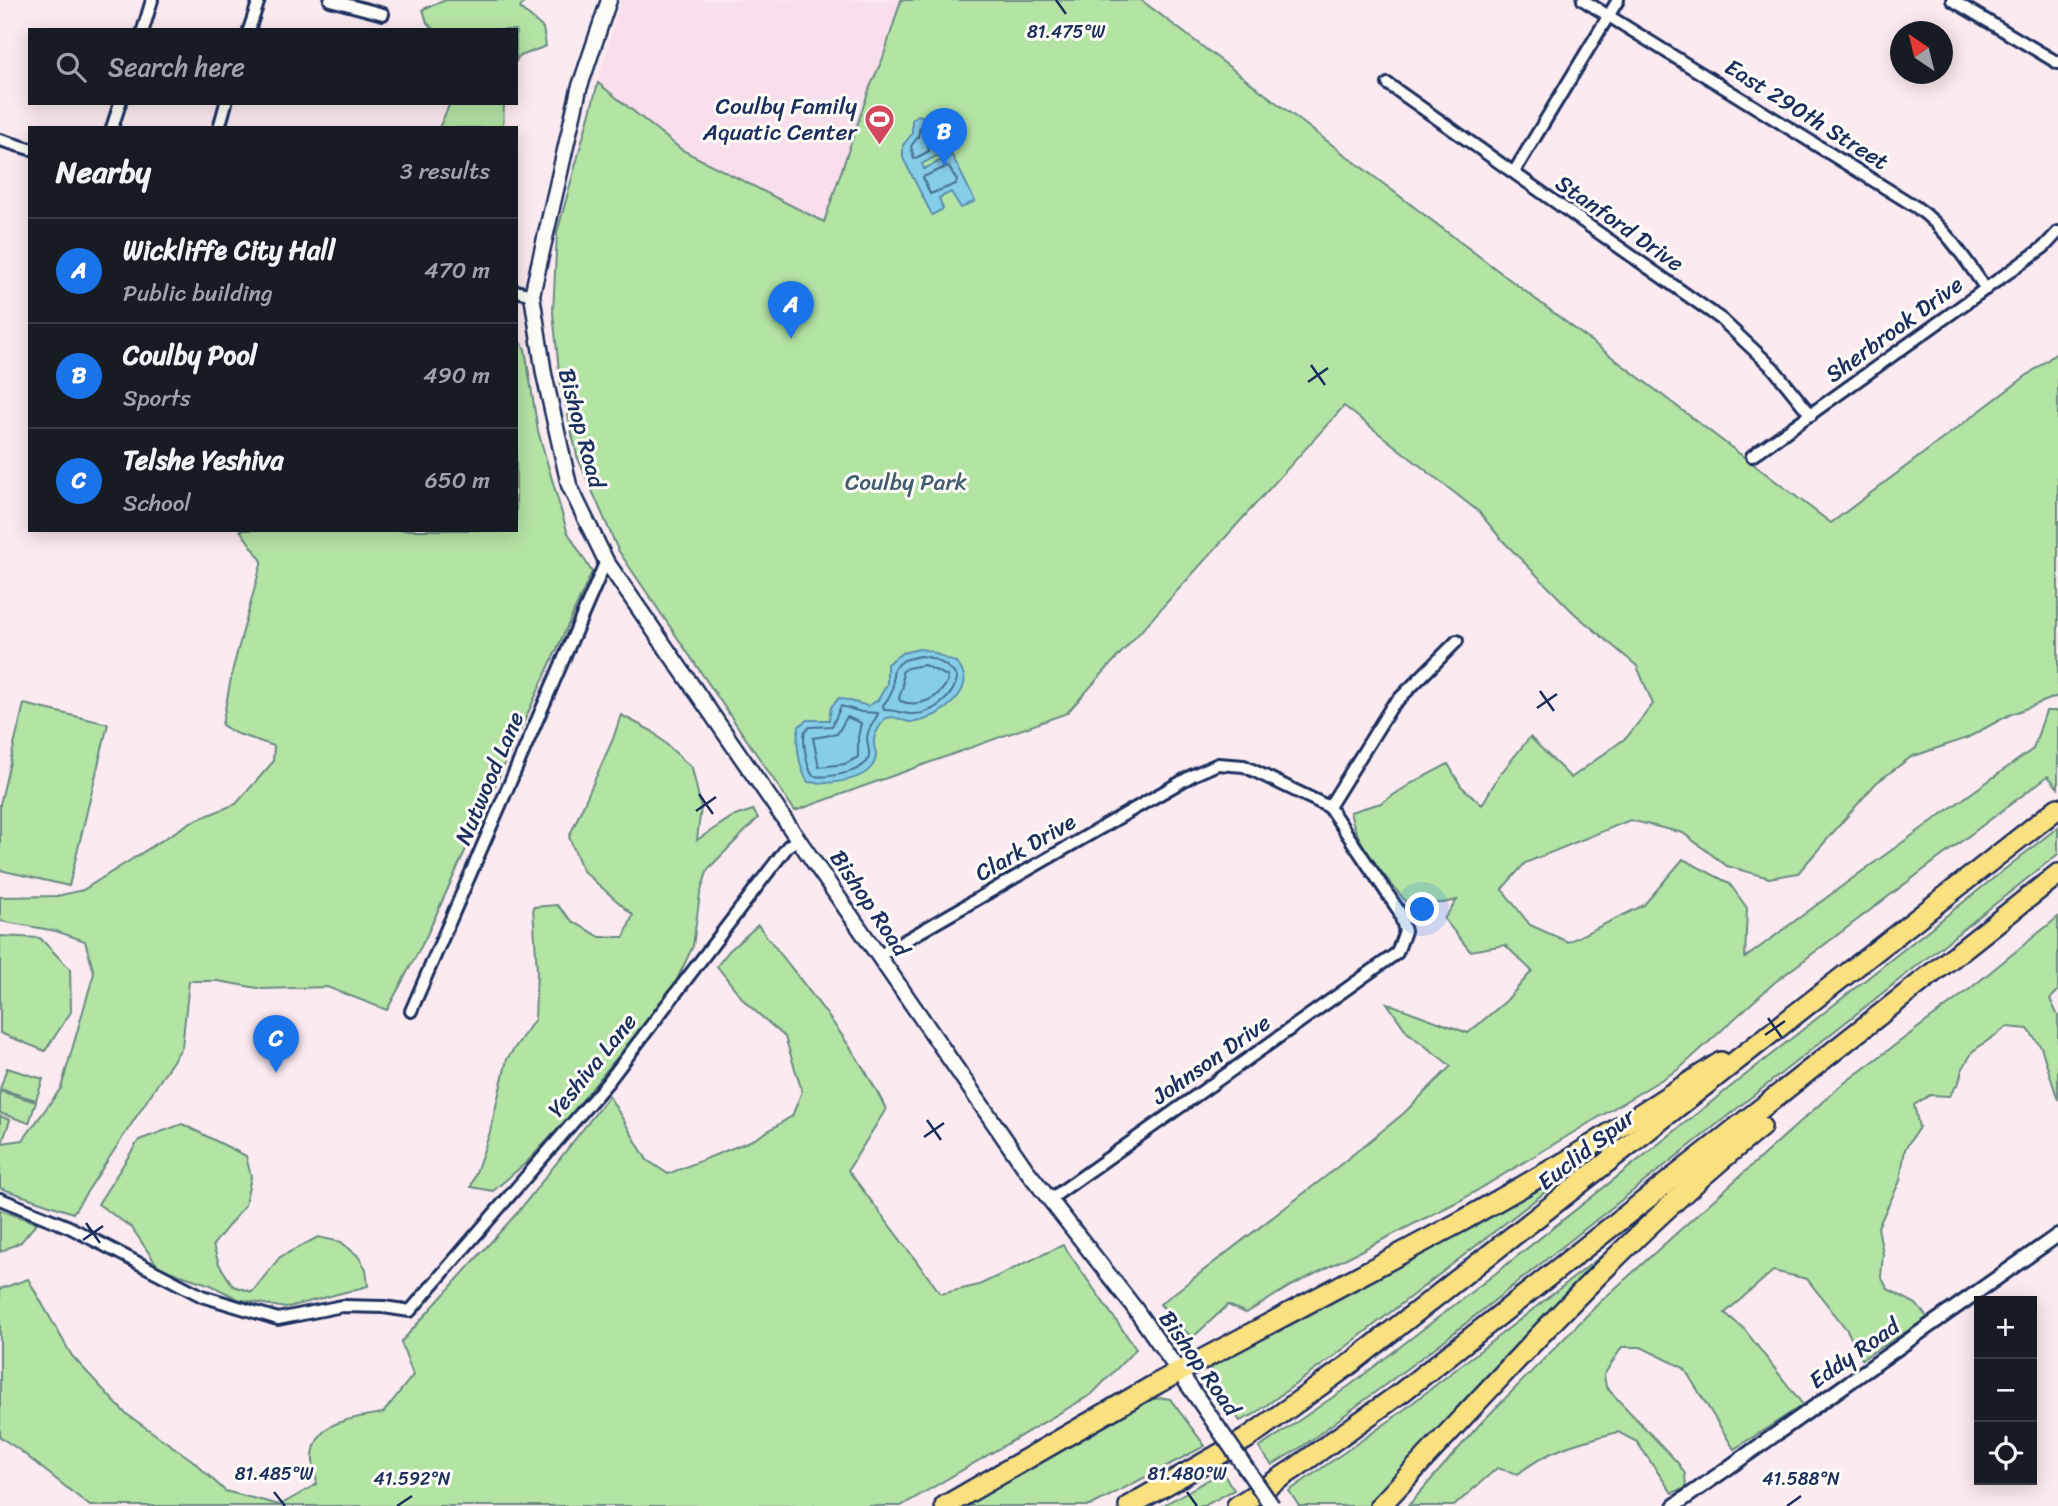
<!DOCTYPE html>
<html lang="en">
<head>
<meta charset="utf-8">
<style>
	:root { --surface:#171b24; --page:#20242c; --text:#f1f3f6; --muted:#9ea1a6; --line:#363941; --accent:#1a73e8 }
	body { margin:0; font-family:Sriracha,sans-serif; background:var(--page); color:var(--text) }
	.controls { position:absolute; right:21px; bottom:21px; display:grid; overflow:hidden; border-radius:0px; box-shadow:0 4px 18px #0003 }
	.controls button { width:63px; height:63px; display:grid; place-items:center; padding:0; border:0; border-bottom:2px solid var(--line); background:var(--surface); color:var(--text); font:35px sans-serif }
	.compass { position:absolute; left:1890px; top:21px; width:63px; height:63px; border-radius:50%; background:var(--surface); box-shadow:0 4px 18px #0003; rotate:325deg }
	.you { position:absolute; left:1423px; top:910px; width:24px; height:24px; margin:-18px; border:5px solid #fff; border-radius:50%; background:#1a73e8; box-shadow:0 0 0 10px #1a73e833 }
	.badge { display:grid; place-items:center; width:46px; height:46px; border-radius:50%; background:var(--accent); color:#fff; font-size:23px; font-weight:700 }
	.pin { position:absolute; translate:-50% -58px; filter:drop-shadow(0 2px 4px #0008) }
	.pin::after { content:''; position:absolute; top:37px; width:24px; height:21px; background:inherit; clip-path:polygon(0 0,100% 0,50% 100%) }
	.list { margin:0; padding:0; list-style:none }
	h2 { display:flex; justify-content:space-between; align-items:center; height:91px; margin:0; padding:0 28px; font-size:30px }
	h2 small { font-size:23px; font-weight:400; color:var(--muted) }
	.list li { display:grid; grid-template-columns:46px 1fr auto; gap:21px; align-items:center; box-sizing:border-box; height:105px; padding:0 28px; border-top:2px solid var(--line) }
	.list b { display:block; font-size:26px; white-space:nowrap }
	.list p { margin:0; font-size:23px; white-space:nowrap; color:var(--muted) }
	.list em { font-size:23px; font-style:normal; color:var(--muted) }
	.icon { flex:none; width:38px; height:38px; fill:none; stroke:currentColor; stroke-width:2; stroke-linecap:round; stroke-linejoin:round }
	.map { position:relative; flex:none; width:2058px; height:1506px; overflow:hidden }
	.search { position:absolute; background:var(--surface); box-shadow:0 4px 18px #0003; left:28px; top:28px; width:490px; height:77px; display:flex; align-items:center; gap:18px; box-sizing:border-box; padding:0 24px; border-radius:0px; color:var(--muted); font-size:26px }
	.panel { position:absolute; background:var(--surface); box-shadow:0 4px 18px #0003; left:28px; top:126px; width:490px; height:406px; border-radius:0px }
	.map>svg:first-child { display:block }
	.built { fill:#f9deeb }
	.green { fill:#b4e4a4; stroke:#688a81; stroke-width:2 }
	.water { fill:#86cee7; stroke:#5b8eb0; stroke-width:2 }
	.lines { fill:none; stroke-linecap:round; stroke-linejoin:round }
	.shore { stroke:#466f95; stroke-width:2 }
	.minor-casing { stroke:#1b2f5e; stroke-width:16 }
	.tertiary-casing { stroke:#1b2f5e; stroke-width:18 }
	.secondary-casing { stroke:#1b2f5e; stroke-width:19 }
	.motorway-casing { stroke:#1b2f5e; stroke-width:24 }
	.minor { stroke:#fdfcf7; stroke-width:10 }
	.tertiary { stroke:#fdfcf7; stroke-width:12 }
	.secondary { stroke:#fdfcf7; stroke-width:14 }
	.motorway { stroke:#fbe080; stroke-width:19 }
	.secondary-bridge-casing { stroke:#1b2f5e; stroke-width:19; stroke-linecap:butt }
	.secondary-bridge { stroke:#fdfcf7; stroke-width:14 }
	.ticks { fill:none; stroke:#1b2f5e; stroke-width:2.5 }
	.labels { text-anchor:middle; stroke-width:6; stroke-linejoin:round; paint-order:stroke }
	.poi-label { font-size:23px; fill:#1b2f5e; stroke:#fdfcf7; text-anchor:end }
	.street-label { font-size:23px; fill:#1b2f5e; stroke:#fdfcf7 }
	.park-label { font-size:23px; fill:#415c70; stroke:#fdfcf7 }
	.ticks-label { font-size:18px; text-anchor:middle; fill:#1b2f5e; stroke:#fdfcf7; stroke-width:6; stroke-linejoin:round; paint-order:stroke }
</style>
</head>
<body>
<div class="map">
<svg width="2058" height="1506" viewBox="0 0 2058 1506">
	<rect width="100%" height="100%" fill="#fbeaf0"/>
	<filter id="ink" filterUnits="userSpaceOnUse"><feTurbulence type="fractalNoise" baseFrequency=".0143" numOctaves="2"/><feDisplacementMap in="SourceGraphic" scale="14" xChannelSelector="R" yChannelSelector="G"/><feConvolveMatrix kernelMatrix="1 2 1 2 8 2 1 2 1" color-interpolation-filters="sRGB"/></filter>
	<g filter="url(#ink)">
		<polygon class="built" points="621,0 901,0 883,58 870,87 824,222 682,150 598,83"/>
		<g class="green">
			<polygon points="446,0 526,0 520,8 543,28 546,46 518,57 516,62 516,30 435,30 427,23 423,9"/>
			<path d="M 901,0 L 1141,0 L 1831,523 L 2058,352 L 2058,696 L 2009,715 L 1967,738 L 1911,757 L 1876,783 L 1798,873 L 1769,878 L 1727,866 L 1683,833 L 1630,820 L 1525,863 L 1502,889 L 1530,925 L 1568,942 L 1644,905 L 1683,859 L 1729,883 L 1747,908 L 1745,958 L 1857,875 L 2033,749 L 2046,711 L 2058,711 L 2058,788 L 2048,776 L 1775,982 L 1679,1069 L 1461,1200 L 1289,1287 L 1246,1313 L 1228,1305 L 1192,1338 L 1160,1304 L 1325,1177 L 1403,1114 L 1451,1066 L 1407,1032 L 1387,1003 L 1468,1033 L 1506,1001 L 1532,971 L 1505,945 L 1470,951 L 1444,919 L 1457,900 L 1443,903 L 1407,903 C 1385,876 1357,847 1350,812 L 1381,803 L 1412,783 L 1448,764 L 1461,786 L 1482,805 L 1498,777 L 1530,737 L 1571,778 L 1627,737 L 1653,704 L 1637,666 L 1574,613 L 1502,540 L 1479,512 L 1344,406 L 1067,713 L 795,811 L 618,550 L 577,456 L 560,380 L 553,313 L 557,233 L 598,83 L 682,150 L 824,222 L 870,87 L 883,58 Z"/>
			<polygon points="450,103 504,103 503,128 439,128"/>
			<polygon points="516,337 525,349 538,431 567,531 592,572 425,939 387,1010 327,987 263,989 218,981 189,981 182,1047 73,1213 0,1188 0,1116 10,1120 2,1143 23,1140 61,1088 94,973 85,941 56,931 0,921 0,897 57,896 83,890 191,822 236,804 273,762 274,746 235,733 222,725 233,668 262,561 240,530 516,530"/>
			<polygon points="24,704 108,724 69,886 0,870 0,804"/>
			<polygon points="621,715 652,731 692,768 701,807 697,840 732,817 753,810 758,818 708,869 700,894 693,946 672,990 568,1118 528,1161 493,1191 471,1187 490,1132 507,1059 535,1019 537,971 533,907 557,905 572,921 600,937 624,937 633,915 583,871 569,837 613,739"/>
			<polygon points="2058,827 2058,854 1437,1346 1303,1446 1272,1465 1259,1448 1349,1386 1496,1273"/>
			<path d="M 2058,917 L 2058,991 L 2050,999 L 2058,1016 L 2058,1100 L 2041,1047 L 2028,1029 L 2007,1027 L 1973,1051 L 1962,1070 L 1959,1082 L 1949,1096 L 1930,1095 L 1914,1105 L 1919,1127 L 1905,1149 L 1900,1181 L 1878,1227 L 1883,1254 L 1881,1277 L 1888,1289 L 1916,1304 L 1928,1318 L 1862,1359 L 1847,1330 L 1807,1279 L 1773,1271 L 1725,1313 L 1744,1329 L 1803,1405 L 1734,1449 L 1684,1368 L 1641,1347 L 1622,1347 L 1604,1375 L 1606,1387 L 1678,1463 L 1685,1474 L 1686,1488 L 1672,1493 L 1637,1442 L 1618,1432 C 1580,1442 1549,1449 1518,1474 L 1497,1468 L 1454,1506 L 1408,1506 L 1480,1424 L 1600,1302 L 1839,1087 L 1966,992 Z"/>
			<path d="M 758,925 C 803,984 854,1043 886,1109 L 848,1170 L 941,1294 L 979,1285 L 1063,1245 L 1136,1349 L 1092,1394 L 901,1506 L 90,1506 L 18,1449 L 0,1437 L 0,1289 L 28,1279 L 72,1356 L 125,1413 L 192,1460 L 225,1491 L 280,1505 L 317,1484 C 316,1475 312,1464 313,1456 C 316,1419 355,1418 383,1413 L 413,1375 L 401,1342 L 518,1212 L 609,1096 L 647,1160 L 668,1174 L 755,1139 L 792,1116 L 802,1091 L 785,1037 L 746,1003 L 717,966 L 729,951 Z"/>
			<polygon points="0,936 40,938 70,969 71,1012 45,1051 0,1033"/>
			<polygon points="7,1068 43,1079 36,1100 0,1089"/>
			<polygon points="0,1091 36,1102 29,1123 0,1113"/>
			<polygon points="182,1124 246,1156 251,1177 245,1205 213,1245 219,1264 233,1286 252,1292 280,1257 318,1237 341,1242 358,1256 366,1269 368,1286 285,1308 238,1299 211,1285 159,1268 132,1228 98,1204 139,1140"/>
			<path d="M 1570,1166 L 1573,1169 L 1571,1172 L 1333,1357 L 1253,1415 L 1240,1421 C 1229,1405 1209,1386 1212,1366 L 1227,1356 Z"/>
			<polygon points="0,1210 37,1223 21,1242 0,1252"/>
			<polygon points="1609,1250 1611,1253 1369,1506 1299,1506 1289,1491 1392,1419"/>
			<polygon points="1165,1398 1170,1399 1205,1446 1090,1506 959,1506 1142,1403 1153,1399"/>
			<polygon points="1222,1472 1234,1490 1204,1506 1162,1506"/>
		</g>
		<g class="water">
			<polygon points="918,115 930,119 939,140 934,142 940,154 922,164 924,169 952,155 975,201 961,208 951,192 939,198 943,209 932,215 903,158 903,145 912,134 912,120"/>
			<path d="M 919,649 C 933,649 942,659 956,662 C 959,666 963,671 964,676 C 969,698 929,724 910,722 C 899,721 895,714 884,719 C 879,729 873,733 874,745 C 875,749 876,752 876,756 C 873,782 827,785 808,782 C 799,768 795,742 799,726 L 807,720 L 829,720 L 831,707 L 839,698 L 868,706 L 878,700 L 887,684 L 887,664 L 902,653 Z"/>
		</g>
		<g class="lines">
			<g class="shore">
				<polygon points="924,126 929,136 927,143 929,151 914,159 911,146 918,137 920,127"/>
				<polygon points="948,166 957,180 956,184 930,194 923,177"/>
				<path d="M 920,656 C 933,656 952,667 957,678 C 954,697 932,715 912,714 C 902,714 894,709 884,710 L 883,705 C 897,689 891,686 894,668 L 904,660 Z"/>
				<path d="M 924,665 L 947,676 L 948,680 C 940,699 919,708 900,701 L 899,698 L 903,686 L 902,672 L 907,668 Z"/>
				<path d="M 841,706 L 861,712 L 878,713 C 876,720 870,725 868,733 C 865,741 870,748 869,756 C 866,773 827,778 813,776 C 807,768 802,741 805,731 L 810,727 L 832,726 Z"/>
				<polygon points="847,717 861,723 858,737 858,757 845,764 819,767 813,738 837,734"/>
			</g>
			<defs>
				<g id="minor">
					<polyline points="330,0 383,14"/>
					<path d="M 1583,0 L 1916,207 C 1946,228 1965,259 1986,289"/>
					<polyline points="1952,0 2058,63"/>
					<polyline points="143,30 152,0"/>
					<polyline points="249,30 259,0"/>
					<polyline points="1388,84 1721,319 1773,368 1811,415"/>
					<polyline points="112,128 120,103"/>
					<polyline points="219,128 226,103"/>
					<polyline points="0,140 30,149"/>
					<polyline points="1514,172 1618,0"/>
					<polyline points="516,291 532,295"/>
					<polyline points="1752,456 2044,247 2058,232"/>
					<polyline points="1329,807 1392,706 1457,641"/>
					<polyline points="878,956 1193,775 1218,764 1244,766 1329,807 1399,911 1405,931 1397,953 1049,1200"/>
					<polyline points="411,1011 606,561"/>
					<polyline points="0,1199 69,1227 202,1296 278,1319 342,1306 384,1307 410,1311 608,1082 788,846 798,839"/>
				</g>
				<polyline id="tertiary" points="1674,1506 2058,1235"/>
				<polyline id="secondary" points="609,0 579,89 532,295 544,374 569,485 606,561 1025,1168 1133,1306 1196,1396"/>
				<g id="motorway">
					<polyline points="945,1506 1158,1383 1462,1221 1565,1162 1721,1062"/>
					<polyline points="1129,1506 1246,1439 1350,1364 2058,808"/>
					<polyline points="1237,1506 1294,1469 1402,1392 2058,874"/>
					<path d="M 1380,1506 C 1503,1376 1621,1239 1761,1127"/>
				</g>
			</defs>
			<use href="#minor" class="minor-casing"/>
			<use href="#tertiary" class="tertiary-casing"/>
			<use href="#secondary" class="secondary-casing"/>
			<use href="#motorway" class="motorway-casing"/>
			<use href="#minor" class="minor"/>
			<use href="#tertiary" class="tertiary"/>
			<use href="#secondary" class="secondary"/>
			<use href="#motorway" class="motorway"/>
			<defs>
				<polyline id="secondary-bridge" points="1196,1396 1272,1506"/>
			</defs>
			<use href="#secondary-bridge" class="secondary-bridge-casing"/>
			<use href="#secondary-bridge" class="secondary-bridge"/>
		</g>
	</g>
	<path class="ticks" d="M 1056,0 L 1066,14M 1311,365 L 1325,385M 1308,382 L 1328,368M 1540,691 L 1554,711M 1537,708 L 1557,694M 699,794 L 713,814M 696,811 L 716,797M 1768,1018 L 1782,1038M 1765,1035 L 1785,1021M 927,1120 L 941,1140M 924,1137 L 944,1123M 86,1223 L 100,1243M 83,1240 L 103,1226M 274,1492 L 285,1506M 1187,1492 L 1197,1506M 397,1506 L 412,1496M 1787,1506 L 1801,1496"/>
	<defs>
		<symbol id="stadium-pin" viewBox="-11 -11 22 30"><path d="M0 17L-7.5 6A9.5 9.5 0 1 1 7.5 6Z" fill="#d1495b" stroke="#fdfcf7"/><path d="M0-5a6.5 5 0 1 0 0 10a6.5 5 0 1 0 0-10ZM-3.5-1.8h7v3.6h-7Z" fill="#fff"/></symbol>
	</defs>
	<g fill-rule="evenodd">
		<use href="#stadium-pin" x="862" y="102" width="35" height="47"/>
	</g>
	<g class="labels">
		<g class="poi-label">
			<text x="857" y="114">Coulby Family<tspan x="857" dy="26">Aquatic Center</tspan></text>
		</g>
		<g class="street-label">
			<text transform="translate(1807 114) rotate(32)" y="8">East 290th Street</text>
			<text transform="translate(1620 223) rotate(35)" y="8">Stanford Drive</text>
			<text transform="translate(1894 329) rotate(-36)" y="8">Sherbrook Drive</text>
			<text transform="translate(582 428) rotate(75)" y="8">Bishop Road</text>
			<text transform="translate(489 778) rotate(-67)" y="8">Nutwood Lane</text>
			<text transform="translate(1025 847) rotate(-30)" y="8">Clark Drive</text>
			<text transform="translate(870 903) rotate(56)" y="8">Bishop Road</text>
			<text transform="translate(1211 1059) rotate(-35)" y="8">Johnson Drive</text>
			<text transform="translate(592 1065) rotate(-51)" y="8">Yeshiva Lane</text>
			<text transform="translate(1586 1149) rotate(-38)" y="8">Euclid Spur</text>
			<text transform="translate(1854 1353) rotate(-35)" y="8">Eddy Road</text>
			<text transform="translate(1200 1363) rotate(55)" y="8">Bishop Road</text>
		</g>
		<g class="park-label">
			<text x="906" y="490">Coulby Park</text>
		</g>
	</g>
	<g class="ticks-label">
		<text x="1066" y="38">81.475°W</text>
		<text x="274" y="1480">81.485°W</text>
		<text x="1187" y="1480">81.480°W</text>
		<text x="412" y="1485">41.592°N</text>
		<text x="1801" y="1485">41.588°N</text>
	</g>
</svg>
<div class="controls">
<button>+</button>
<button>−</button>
<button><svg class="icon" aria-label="locate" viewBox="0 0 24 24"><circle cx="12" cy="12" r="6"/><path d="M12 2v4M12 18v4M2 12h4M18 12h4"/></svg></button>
</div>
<svg class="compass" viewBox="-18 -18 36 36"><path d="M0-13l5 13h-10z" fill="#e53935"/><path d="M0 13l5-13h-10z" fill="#9ea1a6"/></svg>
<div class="you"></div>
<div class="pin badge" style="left:791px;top:339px">A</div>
<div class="pin badge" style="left:944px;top:166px">B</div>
<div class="pin badge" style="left:276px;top:1073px">C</div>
<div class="search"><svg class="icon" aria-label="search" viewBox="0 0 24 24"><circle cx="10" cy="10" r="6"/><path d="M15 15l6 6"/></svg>Search here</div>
<section class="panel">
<h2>Nearby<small>3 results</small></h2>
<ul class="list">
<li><span class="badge">A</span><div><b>Wickliffe City Hall</b><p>Public building</p></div><em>470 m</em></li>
<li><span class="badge">B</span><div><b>Coulby Pool</b><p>Sports</p></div><em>490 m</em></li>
<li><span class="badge">C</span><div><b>Telshe Yeshiva</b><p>School</p></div><em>650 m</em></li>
</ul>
</section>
</div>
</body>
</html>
